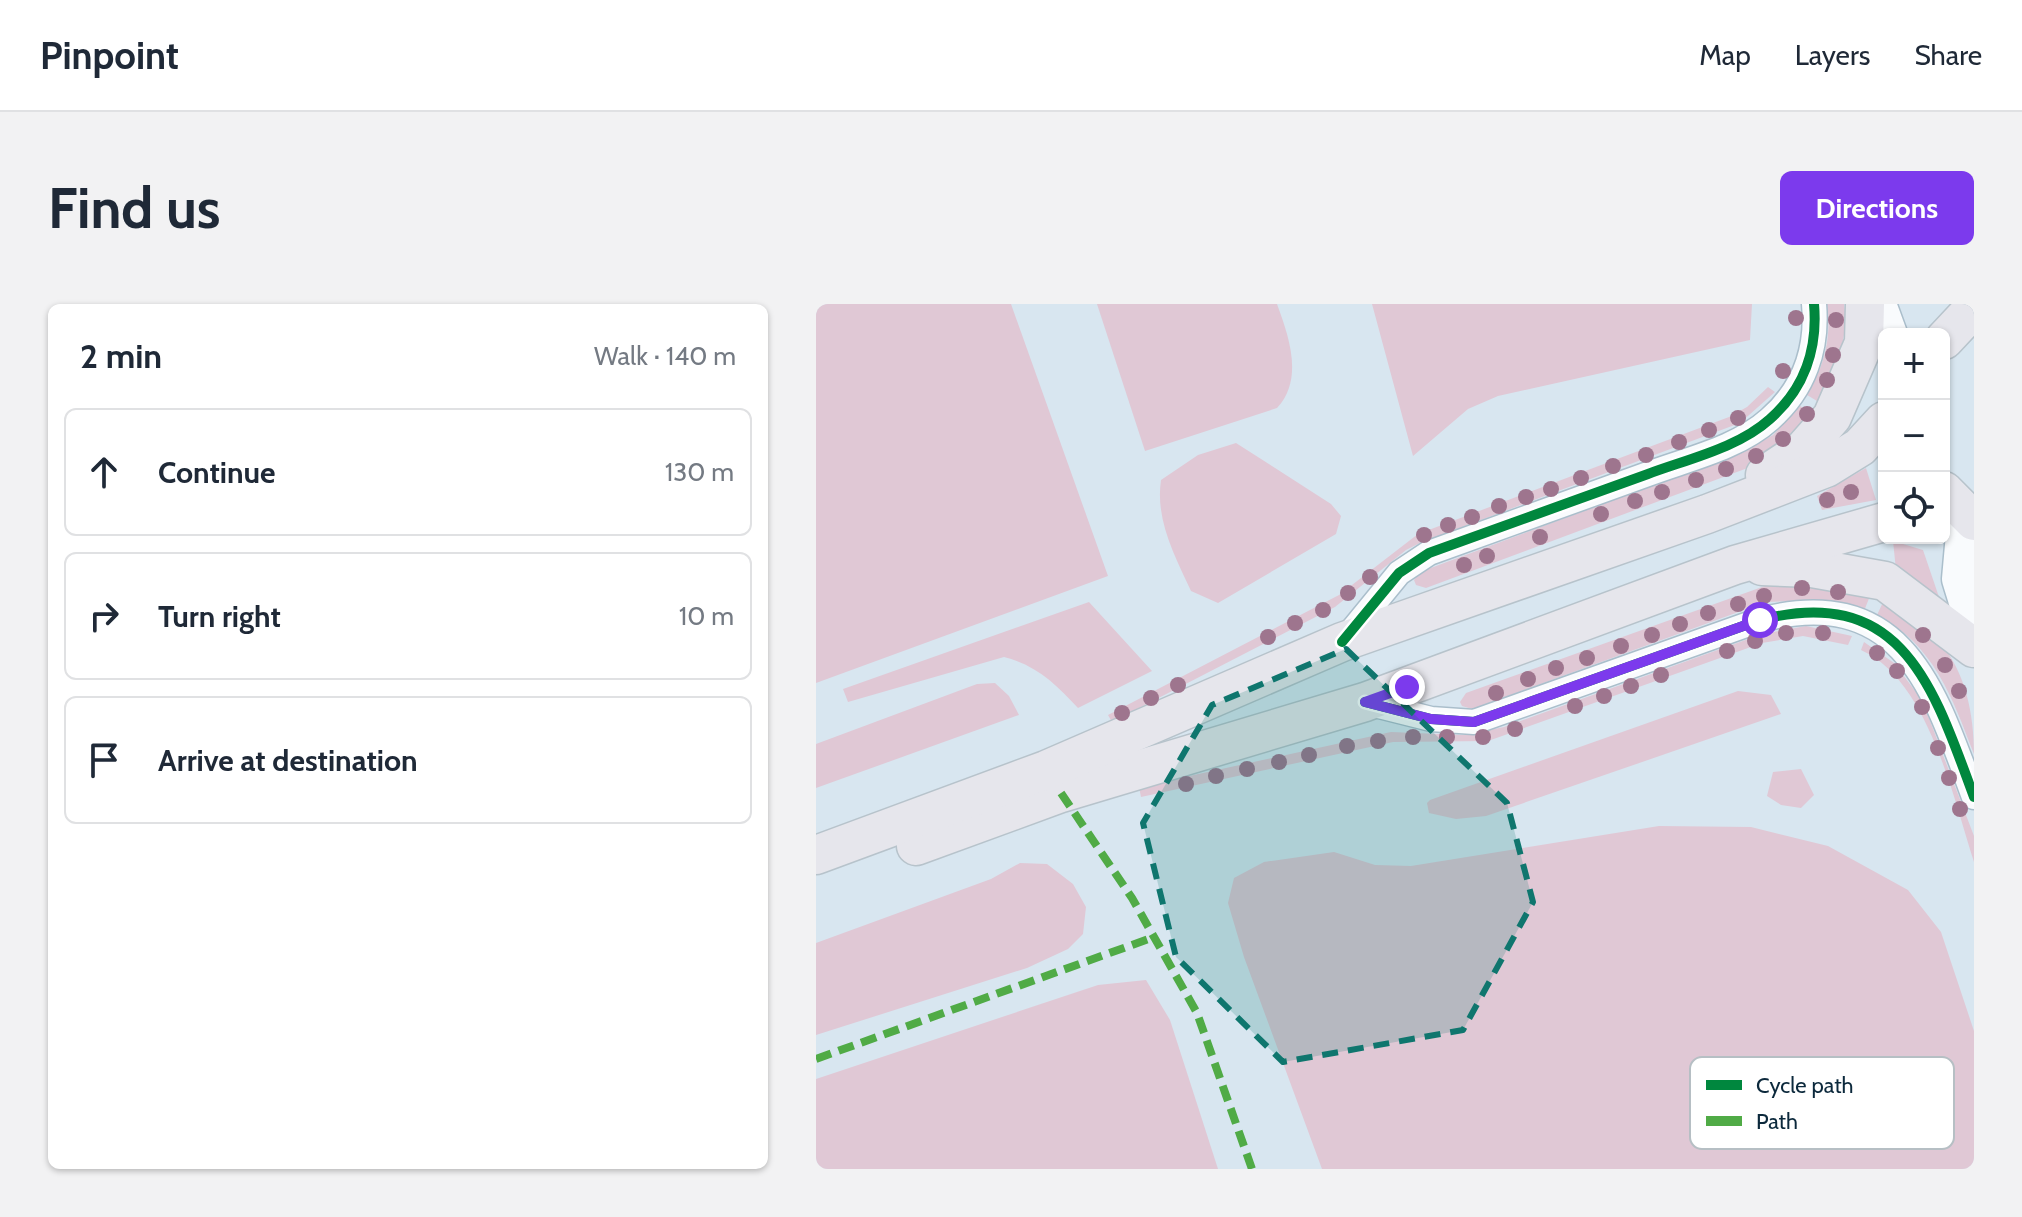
<!DOCTYPE html>
<html lang="en">
<head>
<meta charset="utf-8">
<style>
	:root { --surface:#fff; --page:#f2f2f3; --text:#1f2937; --muted:#747a83; --line:#e0e1e3; --accent:#7c3aed }
	body { margin:0; font-family:Cabin,sans-serif; background:var(--page); color:var(--text) }
	.controls { position:absolute; right:24px; top:24px; display:grid; overflow:hidden; border-radius:12px; box-shadow:0 2px 6px #0004 }
	.controls button { width:72px; height:72px; display:grid; place-items:center; padding:0; border:0; border-bottom:2px solid var(--line); background:var(--surface); color:var(--text); font:40px sans-serif }
	.stop { position:absolute; width:24px; height:24px; margin:-18px; border:6px solid #7c3aed; border-radius:50%; background:#fff }
	.stop.end { background:#7c3aed; border-color:#fff; box-shadow:0 2px 8px #0008 }
	.list { margin:0; padding:0; list-style:none }
	h2 { display:flex; justify-content:space-between; align-items:center; height:104px; margin:0; padding:0 32px; font-size:34px }
	h2 small { font-size:26px; font-weight:400; color:var(--muted) }
	.list li { display:grid; grid-template-columns:52px 1fr auto; gap:24px; align-items:center; box-sizing:border-box; height:128px; margin:0 16px 16px; padding:0 16px; border:2px solid var(--line); border-radius:12px }
	.list b { display:block; font-size:30px; white-space:nowrap }
	.list em { font-size:26px; font-style:normal; color:var(--muted) }
	.icon { flex:none; width:44px; height:44px; fill:none; stroke:currentColor; stroke-width:2; stroke-linecap:round; stroke-linejoin:round }
	.map { position:relative; flex:none; width:1158px; height:865px; overflow:hidden; border-radius:12px }
	header { display:flex; align-items:center; gap:48px; box-sizing:border-box; height:112px; padding:0 40px; background:var(--surface); border-bottom:2px solid var(--line) }
	header strong { font-size:38px }
	nav { display:flex; gap:44px; margin-inline-start:auto; font-size:28px }
	.intro { display:flex; align-items:center; justify-content:space-between; box-sizing:border-box; height:192px; padding:0 48px }
	h1 { margin:0; font-size:56px }
	.button { padding:20px 36px; border-radius:12px; background:var(--accent); color:#fff; font-size:28px; font-weight:700 }
	main { display:flex; gap:48px; padding:0 48px }
	aside { flex:1; background:var(--surface); border-radius:12px; box-shadow:0 2px 6px #0004 }
	.map>svg:first-child { display:block }
	.green { fill:#e0c8d5 }
	.lines { fill:none; stroke-linecap:round; stroke-linejoin:round }
	.street-casing { stroke:#aabecb; stroke-width:27 }
	.secondary-casing { stroke:#aabecb; stroke-width:37 }
	.primary-casing { stroke:#b7c3cb; stroke-width:41 }
	.street { stroke:#f9fbfd; stroke-width:24 }
	.secondary { stroke:#f9fbfd; stroke-width:34 }
	.primary { stroke:#e6e6ec; stroke-width:38 }
	.quiet { stroke:#50ab46; stroke-width:8; stroke-dasharray:16 8; stroke-linecap:butt }
	.cycleway-casing { stroke:#fff; stroke-width:15 }
	.cycleway { stroke:#00873e; stroke-width:10 }
	.tree { fill:#9e758e }
	.route { stroke:#7c3aed; stroke-width:10 }
	.marked { fill:#0f766e; fill-opacity:0.2; stroke:#0f766e; stroke-width:6; stroke-dasharray:16 10; stroke-linejoin:round }
	.key { fill:#fff; stroke:#b6bfc4; stroke-width:2 }
	.key-label { font-size:22px; fill:#0c293c }
</style>
</head>
<body>
<header>
<strong>Pinpoint</strong>
<nav><a>Map</a><a>Layers</a><a>Share</a></nav>
</header>
<div class="intro"><h1>Find us</h1><a class="button">Directions</a></div>
<main>
<aside>
<h2>2 min<small>Walk · 140 m</small></h2>
<ul class="list">
<li><svg class="icon" aria-label="ahead" viewBox="0 0 24 24"><path d="M12 20V5M6 11l6-6 6 6"/></svg><div><b>Continue</b></div><em>130 m</em></li>
<li><svg class="icon" aria-label="right" viewBox="0 0 24 24"><path d="M7 20v-9h11M14 6l5 5-5 5"/></svg><div><b>Turn right</b></div><em>10 m</em></li>
<li><svg class="icon" aria-label="arrive" viewBox="0 0 24 24"><path d="M6 21V4h12l-3 4 3 4H6"/></svg><div><b>Arrive at destination</b></div></li>
</ul>
</aside>
<div class="map">
<svg width="1158" height="865" viewBox="0 0 1158 865">
	<rect width="100%" height="100%" fill="#d8e6f0"/>
	<g class="green">
		<polygon points="0,0 195,0 292,272 0,379"/>
		<path d="M 281,0 L 461,0 C 473,33 488,75 461,104 L 329,147 Z"/>
		<polygon points="556,0 936,0 934,36 682,92 652,105 597,152"/>
		<path d="M 1011,0 L 1028,0 C 1033,37 1019,66 1006,100 L 991,91 C 1008,63 1016,33 1011,0 Z"/>
		<polygon points="952,83 959,88 924,119 606,238 590,246 519,303 296,418 292,411 523,291 602,230 913,113 931,103"/>
		<polygon points="984,102 999,111 997,115 937,162 610,284 600,281 598,276 604,268 929,147 957,131"/>
		<path d="M 420,139 L 515,200 L 525,212 L 520,230 L 402,299 L 375,287 C 359,252 339,216 345,176 L 382,151 Z"/>
		<polygon points="1050,164 1060,196 1006,206 1001,192"/>
		<polygon points="1077,237 1107,246 1124,296 1080,266"/>
		<polygon points="960,278 1056,287 1048,307 1010,296 950,298 656,405 646,402 644,398 650,389"/>
		<path d="M 1069,294 C 1087,308 1107,322 1123,338 C 1150,367 1158,412 1158,450 C 1136,393 1118,341 1061,311 Z"/>
		<path d="M 273,298 L 336,367 L 262,404 C 240,380 220,361 188,353 L 32,398 L 27,385 Z"/>
		<polygon points="990,322 1036,332 1032,341 987,332 946,339 672,437 577,438 325,493 323,483 575,428 648,431 688,423 946,330"/>
		<path d="M 1048,338 L 1078,359 L 1106,396 L 1158,532 L 1158,558 C 1137,493 1112,376 1045,346 Z"/>
		<polygon points="179,379 193,392 203,411 0,484 0,440 161,380"/>
		<polygon points="922,387 955,391 965,410 670,512 640,515 613,509 611,499 614,496"/>
		<polygon points="985,465 998,491 985,504 965,501 951,492 957,468"/>
		<polygon points="843,522 935,523 1012,542 1092,586 1125,628 1158,727 1158,865 506,865 428,653 412,599 418,574 448,558 518,548 559,561 595,562"/>
		<polygon points="204,559 231,560 257,580 270,603 267,630 252,645 211,664 0,731 0,639 175,575"/>
		<polygon points="330,676 354,716 402,865 0,865 0,775 282,681"/>
	</g>
	<g class="lines">
		<defs>
			<g id="street">
				<path d="M 529,335 L 583,269 L 613,249 C 686,223 759,196 832,170 C 872,155 922,144 954,115 C 988,85 1002,45 998,0"/>
				<path d="M 551,399 L 615,415 L 658,418 L 944,316 C 1087,279 1118,385 1158,493"/>
			</g>
			<g id="secondary">
				<polyline points="1063,0 1074,30"/>
				<polyline points="1149,208 1143,275 1158,324"/>
			</g>
			<g id="primary">
				<polyline points="1128,36 1158,4"/>
				<polyline points="949,171 987,146 1016,113 1048,39 1049,0"/>
				<polyline points="1128,187 1158,217"/>
				<polyline points="946,262 996,264 1069,277 1158,344"/>
				<polyline points="100,542 245,489 549,398 919,261 1068,218"/>
				<polyline points="0,551 230,466 526,338 891,210 1010,164 1044,143 1068,117"/>
			</g>
		</defs>
		<use href="#street" class="street-casing"/>
		<use href="#secondary" class="secondary-casing"/>
		<use href="#primary" class="primary-casing"/>
		<use href="#street" class="street"/>
		<use href="#secondary" class="secondary"/>
		<use href="#primary" class="primary"/>
		<g class="quiet">
			<polyline points="245,489 316,594 381,709 436,865"/>
			<polyline points="0,755 338,633"/>
		</g>
		<defs>
			<g id="cycleway">
				<path d="M 526,338 L 583,269 L 613,249 C 686,223 759,196 832,170 C 872,155 922,144 954,115 C 988,85 1002,45 998,0"/>
				<path d="M 549,398 L 615,415 L 658,418 L 944,316 C 1087,279 1118,385 1158,493"/>
			</g>
		</defs>
		<use href="#cycleway" class="cycleway-casing"/>
		<use href="#cycleway" class="cycleway"/>
	</g>
	<g class="tree">
		<circle cx="980" cy="14" r="8"/>
		<circle cx="1020" cy="16" r="8"/>
		<circle cx="1017" cy="51" r="8"/>
		<circle cx="967" cy="67" r="8"/>
		<circle cx="1011" cy="76" r="8"/>
		<circle cx="991" cy="110" r="8"/>
		<circle cx="922" cy="114" r="8"/>
		<circle cx="893" cy="126" r="8"/>
		<circle cx="967" cy="135" r="8"/>
		<circle cx="863" cy="138" r="8"/>
		<circle cx="830" cy="151" r="8"/>
		<circle cx="940" cy="152" r="8"/>
		<circle cx="797" cy="162" r="8"/>
		<circle cx="910" cy="165" r="8"/>
		<circle cx="765" cy="174" r="8"/>
		<circle cx="880" cy="176" r="8"/>
		<circle cx="735" cy="185" r="8"/>
		<circle cx="846" cy="188" r="8"/>
		<circle cx="1035" cy="188" r="8"/>
		<circle cx="710" cy="193" r="8"/>
		<circle cx="1011" cy="196" r="8"/>
		<circle cx="819" cy="197" r="8"/>
		<circle cx="683" cy="202" r="8"/>
		<circle cx="785" cy="210" r="8"/>
		<circle cx="656" cy="213" r="8"/>
		<circle cx="632" cy="221" r="8"/>
		<circle cx="608" cy="231" r="8"/>
		<circle cx="724" cy="233" r="8"/>
		<circle cx="671" cy="252" r="8"/>
		<circle cx="648" cy="261" r="8"/>
		<circle cx="554" cy="273" r="8"/>
		<circle cx="986" cy="284" r="8"/>
		<circle cx="1022" cy="288" r="8"/>
		<circle cx="532" cy="289" r="8"/>
		<circle cx="948" cy="292" r="8"/>
		<circle cx="922" cy="300" r="8"/>
		<circle cx="507" cy="306" r="8"/>
		<circle cx="892" cy="309" r="8"/>
		<circle cx="479" cy="319" r="8"/>
		<circle cx="864" cy="320" r="8"/>
		<circle cx="970" cy="329" r="8"/>
		<circle cx="1007" cy="329" r="8"/>
		<circle cx="836" cy="331" r="8"/>
		<circle cx="1107" cy="331" r="8"/>
		<circle cx="452" cy="333" r="8"/>
		<circle cx="939" cy="337" r="8"/>
		<circle cx="805" cy="342" r="8"/>
		<circle cx="911" cy="347" r="8"/>
		<circle cx="1061" cy="349" r="8"/>
		<circle cx="771" cy="354" r="8"/>
		<circle cx="1129" cy="361" r="8"/>
		<circle cx="740" cy="364" r="8"/>
		<circle cx="1081" cy="367" r="8"/>
		<circle cx="845" cy="371" r="8"/>
		<circle cx="712" cy="375" r="8"/>
		<circle cx="362" cy="381" r="8"/>
		<circle cx="815" cy="382" r="8"/>
		<circle cx="1143" cy="387" r="8"/>
		<circle cx="680" cy="389" r="8"/>
		<circle cx="788" cy="392" r="8"/>
		<circle cx="335" cy="394" r="8"/>
		<circle cx="759" cy="402" r="8"/>
		<circle cx="1106" cy="403" r="8"/>
		<circle cx="306" cy="409" r="8"/>
		<circle cx="699" cy="425" r="8"/>
		<circle cx="597" cy="433" r="8"/>
		<circle cx="631" cy="433" r="8"/>
		<circle cx="667" cy="433" r="8"/>
		<circle cx="562" cy="437" r="8"/>
		<circle cx="531" cy="442" r="8"/>
		<circle cx="1122" cy="444" r="8"/>
		<circle cx="493" cy="451" r="8"/>
		<circle cx="463" cy="458" r="8"/>
		<circle cx="431" cy="465" r="8"/>
		<circle cx="400" cy="472" r="8"/>
		<circle cx="1133" cy="474" r="8"/>
		<circle cx="370" cy="480" r="8"/>
		<circle cx="1144" cy="505" r="8"/>
	</g>
	<g class="lines">
		<polyline class="route" points="591,383 549,398 615,415 658,418 944,316"/>
	</g>
	<path class="marked" d="M 530,345 L 691,499 L 717,598 L 647,726 L 467,758 L 360,653 L 327,519 L 396,401 Z"/>
	<rect x="874" y="753" width="264" height="92" rx="12" class="key"/>
	<rect x="890" y="776" width="36" height="10" fill="#00873e"/>
	<rect x="890" y="812" width="36" height="10" fill="#50ab46"/>
	<g class="key-label">
		<text x="940" y="789">Cycle path</text>
		<text x="940" y="825">Path</text>
	</g>
</svg>
<div class="controls">
<button>+</button>
<button>−</button>
<button><svg class="icon" aria-label="locate" viewBox="0 0 24 24"><circle cx="12" cy="12" r="6"/><path d="M12 2v4M12 18v4M2 12h4M18 12h4"/></svg></button>
</div>
<div class="stop" style="left:944px;top:316px"></div>
<div class="stop end" style="left:591px;top:383px"></div>
</div>
</main>
</body>
</html>
